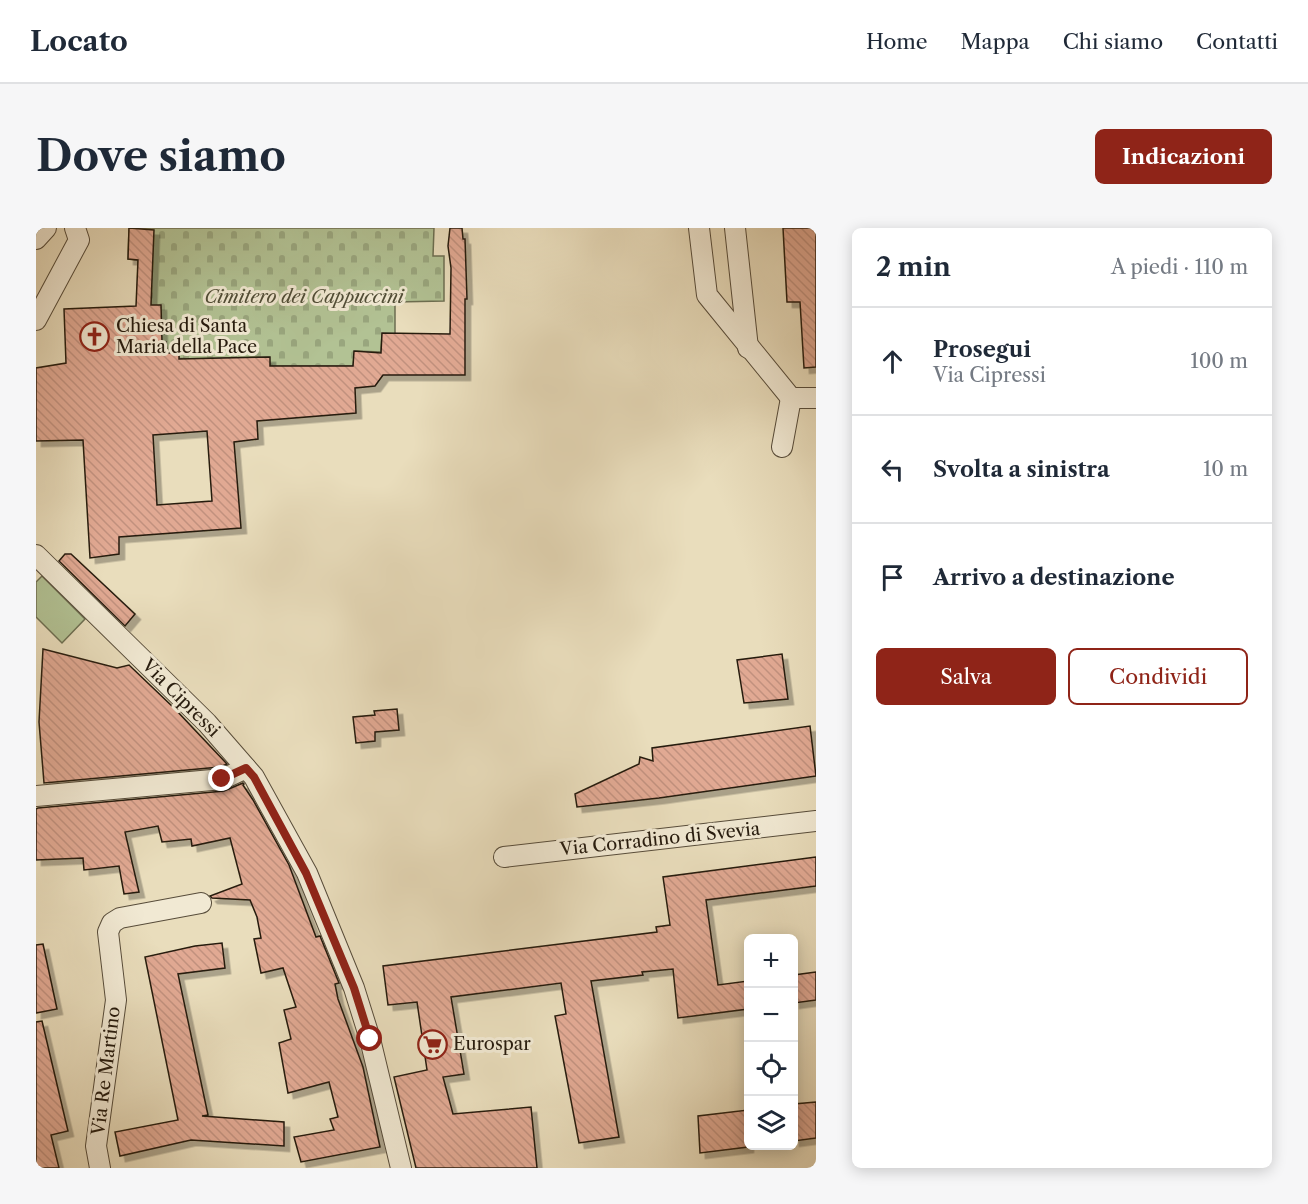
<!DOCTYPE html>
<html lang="it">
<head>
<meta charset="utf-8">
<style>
	:root { --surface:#fff; --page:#f6f6f7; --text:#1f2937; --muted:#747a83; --line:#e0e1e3; --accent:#8f2418 }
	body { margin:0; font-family:"Libre Caslon Text",serif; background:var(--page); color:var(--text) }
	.controls { position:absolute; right:18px; bottom:18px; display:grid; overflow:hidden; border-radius:9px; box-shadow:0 3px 15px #0003 }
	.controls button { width:54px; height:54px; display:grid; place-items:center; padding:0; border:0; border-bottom:2px solid var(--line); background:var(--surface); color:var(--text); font:30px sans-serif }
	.stop { position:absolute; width:18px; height:18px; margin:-14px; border:4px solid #8f2418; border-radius:50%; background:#fff }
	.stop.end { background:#8f2418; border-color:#fff; box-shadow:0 2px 6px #0008 }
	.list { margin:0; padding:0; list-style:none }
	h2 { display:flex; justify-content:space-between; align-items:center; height:78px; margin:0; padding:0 24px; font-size:26px }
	h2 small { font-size:20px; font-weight:400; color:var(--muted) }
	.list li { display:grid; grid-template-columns:39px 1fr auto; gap:18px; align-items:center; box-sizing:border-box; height:108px; padding:0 24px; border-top:2px solid var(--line) }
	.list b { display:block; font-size:22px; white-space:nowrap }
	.list p { margin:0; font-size:20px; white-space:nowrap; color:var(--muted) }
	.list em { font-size:20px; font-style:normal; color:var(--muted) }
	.actions { display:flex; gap:12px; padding:18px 24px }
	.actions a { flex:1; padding:14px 0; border:2px solid var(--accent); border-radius:9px; text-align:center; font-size:21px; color:var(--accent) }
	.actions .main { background:var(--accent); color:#fff }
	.icon { flex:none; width:33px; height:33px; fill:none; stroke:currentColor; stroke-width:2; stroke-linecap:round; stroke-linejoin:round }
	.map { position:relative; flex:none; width:780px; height:940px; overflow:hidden; border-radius:9px }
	header { display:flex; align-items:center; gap:36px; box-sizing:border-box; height:84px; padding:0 30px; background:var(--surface); border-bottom:2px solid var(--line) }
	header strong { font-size:28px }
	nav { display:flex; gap:33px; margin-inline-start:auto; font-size:21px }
	.intro { display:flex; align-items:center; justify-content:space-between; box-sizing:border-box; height:144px; padding:0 36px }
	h1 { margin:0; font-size:42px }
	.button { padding:15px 27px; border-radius:9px; background:var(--accent); color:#fff; font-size:21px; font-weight:700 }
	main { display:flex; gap:36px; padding:0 36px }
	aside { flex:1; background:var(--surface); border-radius:9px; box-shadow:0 3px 15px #0003 }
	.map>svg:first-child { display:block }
	.grass { fill:#b2c294; stroke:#6c6e51; stroke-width:1.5 }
	.cemetery { fill:url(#cemetery-stones); stroke:#6c6e51; stroke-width:1.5 }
	.building { fill:url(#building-back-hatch); stroke:#261b0e; stroke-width:1.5; fill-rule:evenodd; filter:url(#shadow) }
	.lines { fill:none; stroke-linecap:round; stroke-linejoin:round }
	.minor-casing { stroke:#574c3a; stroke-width:22 }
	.minor { stroke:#f1e9d3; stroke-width:20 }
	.route { stroke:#8f2418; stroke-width:8 }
	.labels { text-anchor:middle; stroke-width:6; stroke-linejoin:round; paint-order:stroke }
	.park-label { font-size:18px; font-style:italic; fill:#504d36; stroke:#f1e9d3 }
	.poi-label { font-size:18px; fill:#261b0e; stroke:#f1e9d3; text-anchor:start }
	.street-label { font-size:18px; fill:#261b0e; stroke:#f1e9d3 }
</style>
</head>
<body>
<header>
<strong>Locato</strong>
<nav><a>Home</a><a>Mappa</a><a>Chi siamo</a><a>Contatti</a></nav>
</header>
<div class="intro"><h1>Dove siamo</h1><a class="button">Indicazioni</a></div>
<main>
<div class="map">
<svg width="780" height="940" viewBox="0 0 780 940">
	<defs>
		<pattern id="cemetery-stones" width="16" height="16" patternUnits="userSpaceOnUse" patternTransform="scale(1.5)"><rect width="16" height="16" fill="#b2c294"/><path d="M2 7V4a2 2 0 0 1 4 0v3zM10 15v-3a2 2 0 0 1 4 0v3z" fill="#99a67e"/></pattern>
		<pattern id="building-back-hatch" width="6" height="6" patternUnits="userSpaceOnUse" patternTransform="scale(1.5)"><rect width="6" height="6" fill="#e1a993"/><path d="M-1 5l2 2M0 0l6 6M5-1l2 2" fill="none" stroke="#c1917e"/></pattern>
		<filter id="shadow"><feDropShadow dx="5.5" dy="5.5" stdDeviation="0" flood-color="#0004"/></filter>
	</defs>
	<rect width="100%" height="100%" fill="#e9ddbc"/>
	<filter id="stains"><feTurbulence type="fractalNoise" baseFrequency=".00333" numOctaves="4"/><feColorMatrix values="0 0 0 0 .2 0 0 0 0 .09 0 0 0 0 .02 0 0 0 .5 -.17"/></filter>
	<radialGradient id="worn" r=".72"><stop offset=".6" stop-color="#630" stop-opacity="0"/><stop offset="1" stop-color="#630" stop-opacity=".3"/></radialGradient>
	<polygon class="grass" points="6,348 49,391 26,415 0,389 0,354"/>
	<polygon class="cemetery" points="93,0 398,0 397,28 408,28 408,73 359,74 359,106 346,106 345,124 319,123 317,138 234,138 233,129 143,131 143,125 131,125 130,115 126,114 101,78 102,32 92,31"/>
	<g class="building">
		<path d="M 93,0 L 118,2 L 115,77 L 125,77 L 126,114 L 130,114 L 131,125 L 143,125 L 143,131 L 234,129 L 234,138 L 317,138 L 318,123 L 345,125 L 346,105 L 414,106 L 415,40 L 412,18 L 414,0 L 426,0 L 427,11 L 429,11 L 431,71 L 429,71 L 429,147 L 347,147 L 339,158 L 319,160 L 320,185 L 221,193 L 222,211 L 198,214 L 205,300 L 83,309 L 83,326 L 54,330 L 47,212 L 0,213 L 0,140 L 30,135 L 28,81 L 100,78 L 102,32 L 92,31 ZM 171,203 L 176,273 L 121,277 L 117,207 Z"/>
		<polygon points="747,0 780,0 780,139 768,140 764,74 751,74"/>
		<polygon points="29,326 35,326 99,386 89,398 23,333"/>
		<polygon points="7,421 81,440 93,437 138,480 191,536 184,539 8,555 3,494"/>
		<polygon points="746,426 752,471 708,475 701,432"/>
		<polygon points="361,481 363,502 339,504 339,513 320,515 317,489 339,487 338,483"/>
		<polygon points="774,498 780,548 623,570 541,579 539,566 603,536 604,529 617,533 616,520"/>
		<polygon points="207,555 208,556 207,557 217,572 253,637 280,709 284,708 303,755 299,756 302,771 327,839 344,919 265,934 258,909 298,902 294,891 302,889 293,854 252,865 243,815 255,811 248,782 260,779 247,740 225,745 218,711 225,710 221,689 214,672 176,670 174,668 206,656 194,610 156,618 155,611 126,614 122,598 89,604 103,664 88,666 83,638 48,642 47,630 0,632 0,581 2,580 188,563"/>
		<polygon points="780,629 780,658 670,672 682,757 712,753 712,781 642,790 637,741 606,744 607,747 555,753 583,909 543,915 519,788 530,786 525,755 415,769 428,846 407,849 417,886 495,879 501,940 380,940 358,849 391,842 381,774 352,777 347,738 621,704 620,699 634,697 627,649"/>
		<polygon points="186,715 189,740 142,746 172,887 166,888 248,894 248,918 155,912 84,928 79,904 142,892 109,729 159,718"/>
		<polygon points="7,716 21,781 0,785 0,717"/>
		<polygon points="780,744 780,772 758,775 758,747"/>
		<polygon points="6,793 32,903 15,907 23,940 0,940 0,794"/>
		<polygon points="780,874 780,910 758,913 758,876"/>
		<polygon points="712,882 712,919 664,925 662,888"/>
	</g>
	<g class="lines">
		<defs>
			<g id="minor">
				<polyline points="663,0 671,67 755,170"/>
				<polyline points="699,0 712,120"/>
				<polyline points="0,11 10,0"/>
				<polyline points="0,92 43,12 39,0"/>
				<polyline points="746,219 755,170 780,170"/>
				<polyline points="0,327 171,495 218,549 271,645 318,760 334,811 365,940"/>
				<polyline points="0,568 187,551 210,540"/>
				<polyline points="468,629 780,593"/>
				<polyline points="64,940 60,918 80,772 72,704 76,695 84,690 165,675"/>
			</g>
		</defs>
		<use href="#minor" class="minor-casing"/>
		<use href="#minor" class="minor"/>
	</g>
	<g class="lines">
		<polyline class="route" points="186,551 210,540 218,549 270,645 318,760 334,811"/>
	</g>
	<defs>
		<symbol id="church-ring" viewBox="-11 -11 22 22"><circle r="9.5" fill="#f1e9d3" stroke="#8f2418" stroke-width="1.5"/><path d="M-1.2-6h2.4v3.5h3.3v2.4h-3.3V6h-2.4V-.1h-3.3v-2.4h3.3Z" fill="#8f2418"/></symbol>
		<symbol id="supermarket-ring" viewBox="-11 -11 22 22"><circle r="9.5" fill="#f1e9d3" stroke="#8f2418" stroke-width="1.5"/><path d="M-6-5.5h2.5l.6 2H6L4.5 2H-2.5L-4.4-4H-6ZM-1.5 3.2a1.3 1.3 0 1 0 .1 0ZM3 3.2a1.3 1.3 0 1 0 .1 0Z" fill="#8f2418"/></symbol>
	</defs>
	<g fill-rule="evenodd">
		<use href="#church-ring" x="42" y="92" width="33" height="33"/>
		<use href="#supermarket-ring" x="380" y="800" width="33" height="33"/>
	</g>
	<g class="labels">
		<g class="park-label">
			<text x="268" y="75">Cimitero dei Cappuccini</text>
		</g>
		<g class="poi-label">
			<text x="80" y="104">Chiesa di Santa<tspan x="80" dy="21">Maria della Pace</tspan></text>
			<text x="417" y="822">Eurospar</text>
		</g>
		<g class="street-label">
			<text transform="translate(145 470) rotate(45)" y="6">Via Cipressi</text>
			<text transform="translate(624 611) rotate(-6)" y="6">Via Corradino di Svevia</text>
			<text transform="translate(70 843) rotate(-83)" y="6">Via Re Martino</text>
		</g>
	</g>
	<rect width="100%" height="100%" filter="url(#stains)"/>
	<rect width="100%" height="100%" fill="url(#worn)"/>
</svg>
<div class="controls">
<button>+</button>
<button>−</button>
<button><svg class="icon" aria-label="locate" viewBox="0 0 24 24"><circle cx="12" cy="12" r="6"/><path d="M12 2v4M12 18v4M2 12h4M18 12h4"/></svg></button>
<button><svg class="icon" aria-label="layers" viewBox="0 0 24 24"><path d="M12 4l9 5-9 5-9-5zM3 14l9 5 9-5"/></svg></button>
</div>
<div class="stop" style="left:334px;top:811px"></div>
<div class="stop end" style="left:186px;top:551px"></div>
</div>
<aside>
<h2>2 min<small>A piedi · 110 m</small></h2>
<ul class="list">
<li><svg class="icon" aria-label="ahead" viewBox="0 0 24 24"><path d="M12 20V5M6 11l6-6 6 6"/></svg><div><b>Prosegui</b><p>Via Cipressi</p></div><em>100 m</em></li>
<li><svg class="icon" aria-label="left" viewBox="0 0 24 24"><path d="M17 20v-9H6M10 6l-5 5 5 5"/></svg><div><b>Svolta a sinistra</b></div><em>10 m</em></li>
<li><svg class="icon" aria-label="arrive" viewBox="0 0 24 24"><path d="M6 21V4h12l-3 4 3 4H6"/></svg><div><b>Arrivo a destinazione</b></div></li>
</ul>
<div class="actions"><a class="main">Salva</a><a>Condividi</a></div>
</aside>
</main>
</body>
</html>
